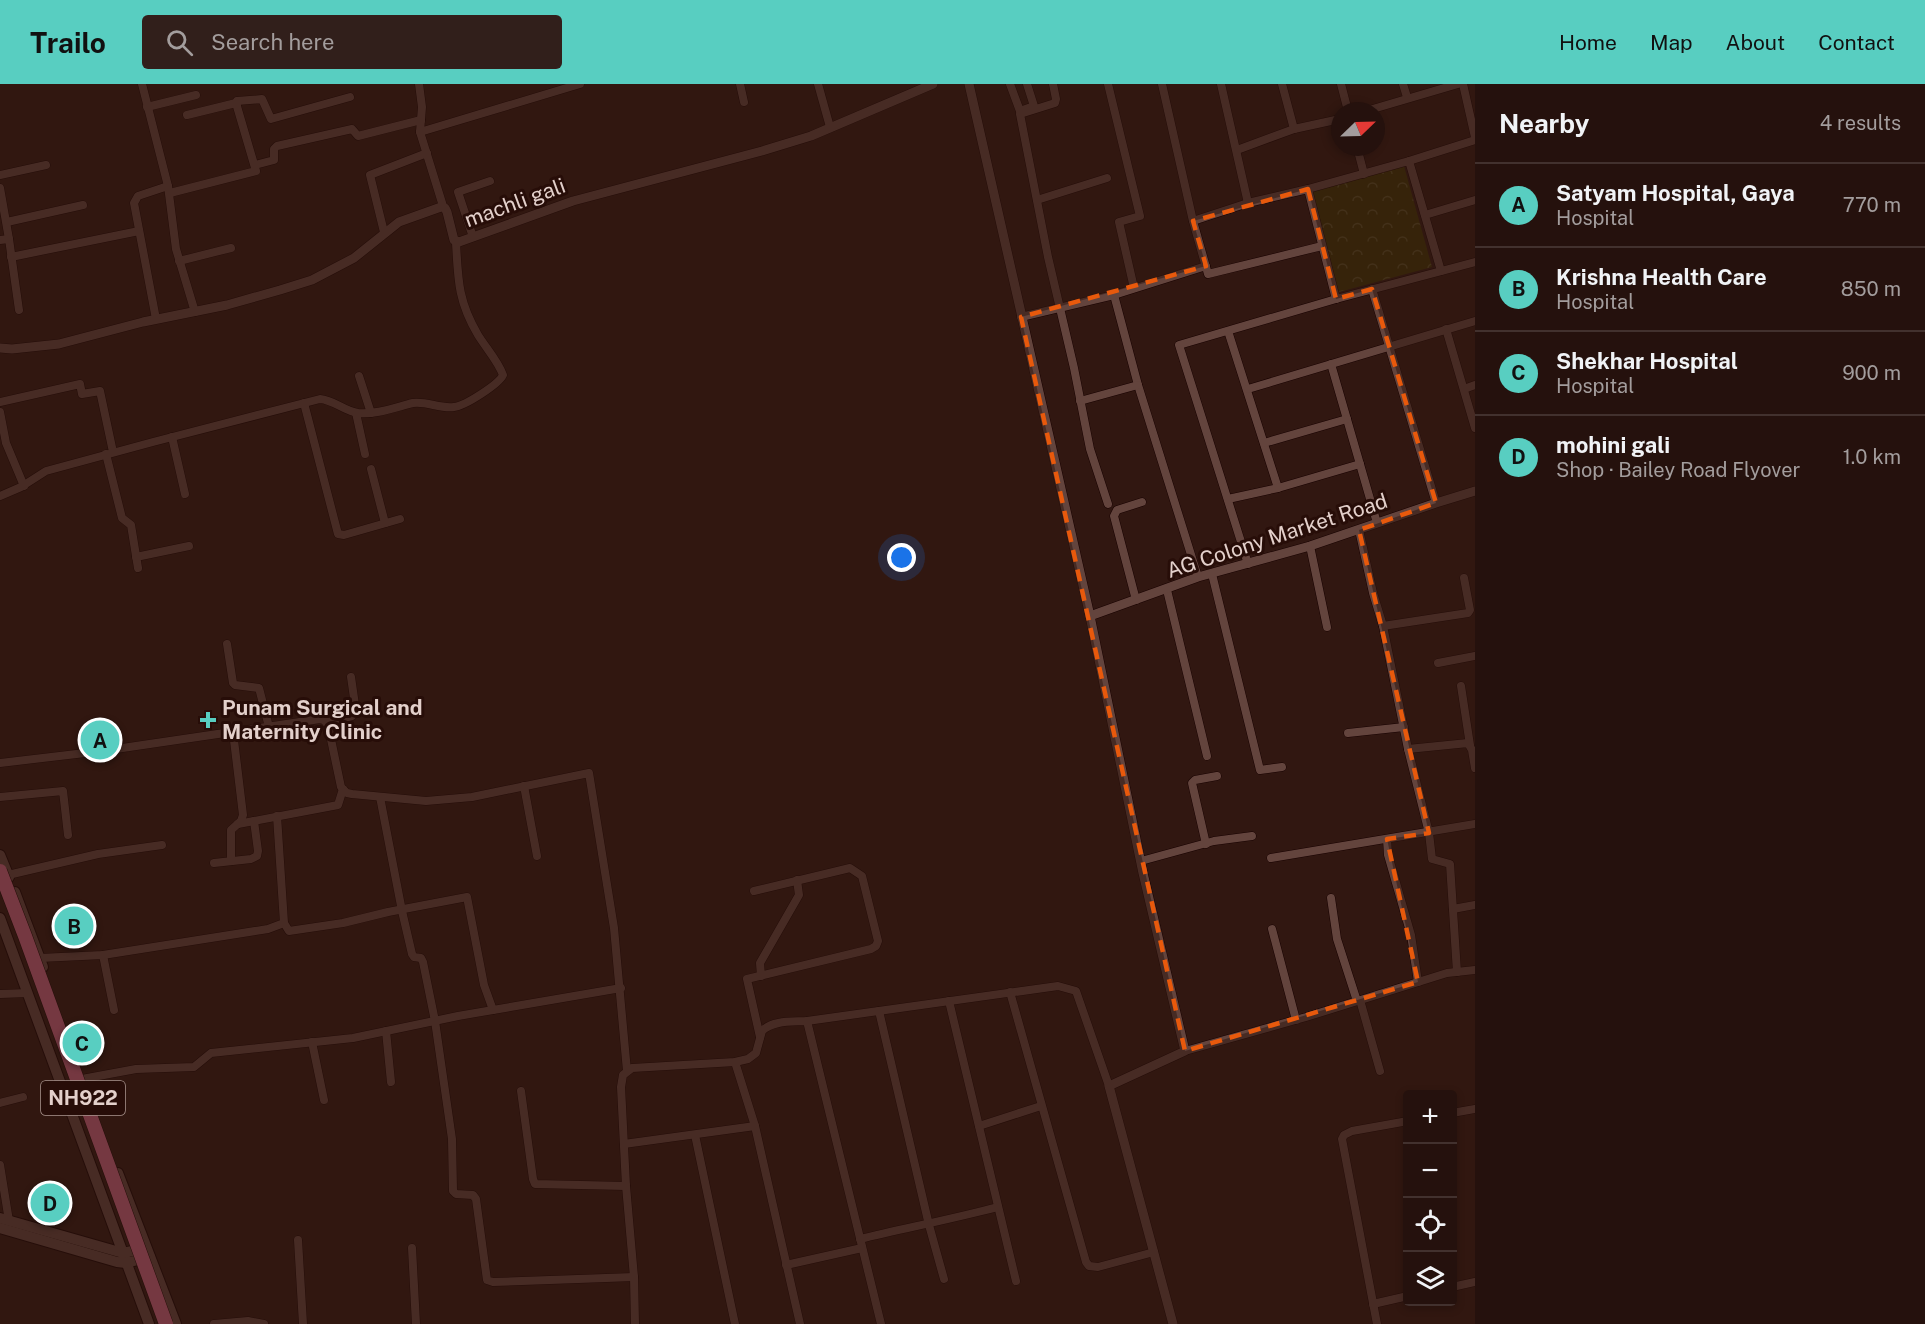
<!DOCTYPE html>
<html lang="en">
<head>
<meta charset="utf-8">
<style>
	:root { --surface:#25110d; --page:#311f1b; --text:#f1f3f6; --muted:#a39d9d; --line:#42312e; --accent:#58cec1 }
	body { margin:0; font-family:"Public Sans",sans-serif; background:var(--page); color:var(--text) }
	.controls { position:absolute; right:18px; bottom:18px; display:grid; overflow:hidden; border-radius:6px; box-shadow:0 3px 9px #0003 }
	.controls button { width:54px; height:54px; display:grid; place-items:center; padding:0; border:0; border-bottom:2px solid var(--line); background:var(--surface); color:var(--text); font:30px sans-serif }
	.compass { position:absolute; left:1331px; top:18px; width:54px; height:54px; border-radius:50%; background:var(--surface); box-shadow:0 3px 9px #0003; rotate:67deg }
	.you { position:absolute; left:902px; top:474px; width:21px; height:21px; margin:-15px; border:4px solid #fff; border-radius:50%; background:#1a73e8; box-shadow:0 0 0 9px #1a73e833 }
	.badge { display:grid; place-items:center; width:39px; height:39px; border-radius:50%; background:var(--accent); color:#111; font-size:20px; font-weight:700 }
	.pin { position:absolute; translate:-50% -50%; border:3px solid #fff; box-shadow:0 2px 6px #0006 }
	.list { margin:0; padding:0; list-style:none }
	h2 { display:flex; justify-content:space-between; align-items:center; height:78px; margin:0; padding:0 24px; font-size:26px }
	h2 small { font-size:20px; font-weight:400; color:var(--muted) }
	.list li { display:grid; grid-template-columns:39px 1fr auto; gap:18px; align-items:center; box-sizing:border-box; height:84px; padding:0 24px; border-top:2px solid var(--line) }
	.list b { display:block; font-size:22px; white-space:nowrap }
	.list p { margin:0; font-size:20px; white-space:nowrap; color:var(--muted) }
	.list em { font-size:20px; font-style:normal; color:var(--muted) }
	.icon { flex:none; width:33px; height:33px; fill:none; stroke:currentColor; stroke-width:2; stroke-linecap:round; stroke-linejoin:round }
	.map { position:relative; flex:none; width:1475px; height:1240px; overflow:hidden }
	header { display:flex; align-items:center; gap:36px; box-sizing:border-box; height:84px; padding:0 30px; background:var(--accent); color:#111 }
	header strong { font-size:28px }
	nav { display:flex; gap:33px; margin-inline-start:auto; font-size:21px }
	.search { width:420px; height:54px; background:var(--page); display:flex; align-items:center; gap:15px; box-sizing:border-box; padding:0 21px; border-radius:6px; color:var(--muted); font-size:22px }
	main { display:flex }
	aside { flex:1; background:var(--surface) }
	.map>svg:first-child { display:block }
	.forest { fill:url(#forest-crowns) }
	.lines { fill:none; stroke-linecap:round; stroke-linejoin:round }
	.minor-casing { stroke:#180201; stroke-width:9 }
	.tertiary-casing { stroke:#180201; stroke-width:10 }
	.secondary-casing { stroke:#180201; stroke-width:12 }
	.minor { stroke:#63443d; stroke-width:8 }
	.tertiary { stroke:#63443d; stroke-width:9 }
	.secondary { stroke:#63443d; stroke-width:10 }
	.trunk-bridge-casing { stroke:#180201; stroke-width:15; stroke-linecap:butt }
	.trunk-bridge { stroke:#c75f7c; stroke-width:14 }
	.marked { fill:none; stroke:#e8590c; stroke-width:4.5; stroke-dasharray:12 8; stroke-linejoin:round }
	.poi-dot { fill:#58cec1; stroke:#270d08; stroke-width:2 }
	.labels { text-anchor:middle; stroke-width:6; stroke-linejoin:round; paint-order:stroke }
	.shield { fill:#270d08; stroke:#ab9690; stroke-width:1.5 }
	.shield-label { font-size:20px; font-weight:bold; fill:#e3d0cb }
	.street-label { font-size:21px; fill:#e3d0cb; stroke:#270d08 }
	.poi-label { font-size:21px; font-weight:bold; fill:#e3d0cb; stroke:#270d08; text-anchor:start }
</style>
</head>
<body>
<header>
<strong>Trailo</strong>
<div class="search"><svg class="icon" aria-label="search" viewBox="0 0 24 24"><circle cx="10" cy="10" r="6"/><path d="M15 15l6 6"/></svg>Search here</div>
<nav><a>Home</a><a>Map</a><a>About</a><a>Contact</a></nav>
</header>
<main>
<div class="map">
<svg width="1475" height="1240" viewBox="0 0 1475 1240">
	<defs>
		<pattern id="forest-crowns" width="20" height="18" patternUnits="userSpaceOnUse" patternTransform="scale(1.5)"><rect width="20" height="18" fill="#3d3203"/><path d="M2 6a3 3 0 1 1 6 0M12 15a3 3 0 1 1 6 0" fill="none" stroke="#594f26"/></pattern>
	</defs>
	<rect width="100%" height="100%" fill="#311711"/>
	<polygon class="forest" points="1404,82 1432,183 1339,208 1311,107"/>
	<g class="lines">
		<defs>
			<g id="minor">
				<polyline points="142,0 168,102 176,165 195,228"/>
				<polyline points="419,0 422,23 420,48 443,122"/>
				<polyline points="740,0 744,18"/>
				<polyline points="818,0 830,43"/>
				<polyline points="1010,0 1020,27 1034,22 1027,0"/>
				<polyline points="1053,0 1056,15 1055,19 1020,30 1048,173 1074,284 1090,365 1108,420"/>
				<polyline points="1108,0 1140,132 1119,138 1134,204"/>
				<polyline points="1162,0 1193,137 1208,190 1322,162"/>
				<polyline points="1221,0 1248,119"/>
				<polyline points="1282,0 1294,45"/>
				<polyline points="1341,0 1348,27"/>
				<polyline points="1403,0 1407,13"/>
				<polyline points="1463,0 1475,53"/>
				<polyline points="237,20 237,17 262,15 271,35 350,13"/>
				<polyline points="147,23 196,11"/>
				<polyline points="1366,27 1458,0"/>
				<polyline points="420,48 580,0"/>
				<polyline points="1357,63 1364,90"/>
				<polyline points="1237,66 1294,45 1340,35"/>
				<polyline points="1409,77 1475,56"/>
				<polyline points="255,81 274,76 274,65 277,62 352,45 358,52 421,36"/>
				<polyline points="0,91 46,81"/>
				<polyline points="0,104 9,155 0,156"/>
				<polyline points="170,109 256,87 236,19 187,31"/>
				<polyline points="1037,116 1107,94"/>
				<polyline points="1425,131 1475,116"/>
				<polyline points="1193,137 1248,119 1308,105"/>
				<polyline points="7,138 83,121"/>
				<polyline points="384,148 370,91 427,69"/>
				<polyline points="473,153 458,108 490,97"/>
				<polyline points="9,155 19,226"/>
				<polyline points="11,173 139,147"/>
				<polyline points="179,177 231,164"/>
				<polyline points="1372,205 1436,419"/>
				<polyline points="1114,211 1138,301 1198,493"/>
				<polyline points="1336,215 1308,105 1409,77 1441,187"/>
				<polyline points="1021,233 1114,211 1206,182"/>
				<polyline points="156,235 134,119 138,112 168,102"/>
				<polyline points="1446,245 1475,344"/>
				<polyline points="1228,247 1278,404"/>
				<polyline points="1331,280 1377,439"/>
				<polyline points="359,292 371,329"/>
				<polyline points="1248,305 1475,237"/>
				<polyline points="1464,305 1475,301"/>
				<polyline points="1080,317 1138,301"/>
				<polyline points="0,318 80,300 82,310 100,307 113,368"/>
				<polyline points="304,319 338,450 344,451 400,435"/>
				<polyline points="0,328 6,359 24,402"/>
				<polyline points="356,329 365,370"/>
				<polyline points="172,353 185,410"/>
				<polyline points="1264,359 1347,335"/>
				<polyline points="106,370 122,434 131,441 138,484"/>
				<polyline points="371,385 385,439"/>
				<path d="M 0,412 L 21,403 L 46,387 L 153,358 L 320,315 C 334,316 344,327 358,329 C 376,331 396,323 413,319 C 427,317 440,325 454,323 C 465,322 499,300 503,291 C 498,277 486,264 478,251 C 458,217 458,196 456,158"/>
				<polyline points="1228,415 1278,404 1360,380"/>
				<polyline points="1359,446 1373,509 1383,542 1408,665 1429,749 1432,775 1450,780 1457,888"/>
				<polyline points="1310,462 1327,543"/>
				<polyline points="136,473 189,462"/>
				<polyline points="1248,480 1179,261 1336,215 1475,178"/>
				<polyline points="1212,490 1260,686 1282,683"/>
				<polyline points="1167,506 1207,672"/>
				<polyline points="1136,516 1114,432 1117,426 1142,418"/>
				<polyline points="1383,542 1468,529 1470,526 1464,494"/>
				<polyline points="227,560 233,599 235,601 259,604 269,643"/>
				<polyline points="1438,579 1475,572"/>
				<polyline points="1461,602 1470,661"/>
				<polyline points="327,638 352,632 356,628 351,593"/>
				<polyline points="1348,649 1404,643"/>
				<polyline points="1408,665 1468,659 1472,666 1475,684"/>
				<polyline points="0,679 102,667 320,635 324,636 328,641 341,703 347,709 352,710 426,717 472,713 589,689 614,844 627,987"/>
				<polyline points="524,702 537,772"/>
				<polyline points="0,713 63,707 68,751"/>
				<polyline points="380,713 402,827 412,870 414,873 421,874 423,878 435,937 452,1055 453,1107 456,1110 473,1111 476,1115 487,1196 493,1198 634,1193"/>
				<polyline points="238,740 338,721 343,705"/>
				<polyline points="1387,755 1388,771 1411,851 1418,898"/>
				<polyline points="1206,760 1192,699 1195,696 1217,692"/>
				<polyline points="1271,774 1475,740"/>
				<polyline points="231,777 231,746 241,737 243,731 233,648"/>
				<polyline points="1141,777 1214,757 1252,752"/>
				<polyline points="214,779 251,775 257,772 258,767 254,737"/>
				<polyline points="8,791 98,770 162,761"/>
				<polyline points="754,807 850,784 862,792 878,857 876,862 871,865 747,895 760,953"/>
				<polyline points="1331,814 1337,855 1357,917"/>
				<polyline points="1453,825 1475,821"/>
				<polyline points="284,839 289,847 343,839 388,828 467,813 484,901 493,926"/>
				<polyline points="1272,845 1296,936"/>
				<polyline points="103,871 114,926"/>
				<polyline points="40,874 103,871 268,845 284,839 277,732"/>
				<polyline points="761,892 760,879 799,811 797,796"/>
				<polyline points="1010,908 1086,1178 1089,1182 1098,1183 1154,1168"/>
				<polyline points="0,910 28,909"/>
				<polyline points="1360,916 1380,987"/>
				<polyline points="949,917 1016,1197"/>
				<polyline points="879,927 929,1141 944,1195"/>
				<polyline points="807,937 881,1240"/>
				<polyline points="386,947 391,998"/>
				<polyline points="312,958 324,1016"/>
				<polyline points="1185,967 1306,933 1447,889 1475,886"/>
				<polyline points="735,978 755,1042 800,1240"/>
				<polyline points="82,995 136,985 194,983 211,969 353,954 458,932 621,904"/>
				<polyline points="521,1007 533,1095 535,1100 626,1102"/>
				<polyline points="0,1019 23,1013"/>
				<polyline points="1452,1029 1475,1025"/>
				<polyline points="979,1042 1041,1022"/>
				<polyline points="695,1051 735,1240"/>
				<polyline points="624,1060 755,1042"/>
				<polyline points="0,1081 9,1137"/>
				<path d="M 860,1155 C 906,1144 952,1135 998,1123"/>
				<polyline points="298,1156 303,1240"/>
				<polyline points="412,1164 416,1240"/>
				<polyline points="786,1181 862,1164"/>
				<polyline points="1452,1203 1475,1198"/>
				<polyline points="1373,1220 1408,1212"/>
				<polyline points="214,1240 248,1237 264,1240"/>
				<path d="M 635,1240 L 634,1193 L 626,1102 L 621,1003 L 623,991 L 632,984 L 735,978 L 748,975 L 756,969 L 762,947 C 773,936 792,938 807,937 L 1058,902 L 1076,907 L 1109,1002"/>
				<polyline points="1377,1240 1342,1055 1344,1051 1352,1047 1408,1037"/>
			</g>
			<g id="tertiary">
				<polyline points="969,0 1090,532 1143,789 1185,967 1109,1002 1173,1240"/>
				<polyline points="0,264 12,265 59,260 143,238 227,221 280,206 312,196 354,174 399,138 441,123 445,124 447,128 454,156 459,158 573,117 762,67 811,52 933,0"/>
				<polyline points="1090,532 1198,493 1310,462 1436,419 1475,407"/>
			</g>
			<g id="secondary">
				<polyline points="0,771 9,793"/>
				<polyline points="15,808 43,883"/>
				<polyline points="0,834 149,1240"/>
				<polyline points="118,1089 176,1240"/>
				<polyline points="0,1134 123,1169 146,1164"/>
				<polyline points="0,1144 117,1178 126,1179 150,1173"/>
			</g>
		</defs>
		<use href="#minor" class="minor-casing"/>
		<use href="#tertiary" class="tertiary-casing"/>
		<use href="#secondary" class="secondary-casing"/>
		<use href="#minor" class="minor"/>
		<use href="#tertiary" class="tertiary"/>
		<use href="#secondary" class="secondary"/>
		<defs>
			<polyline id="trunk-bridge" points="0,787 25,852 166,1240"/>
		</defs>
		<use href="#trunk-bridge" class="trunk-bridge-casing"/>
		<use href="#trunk-bridge" class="trunk-bridge"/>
	</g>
	<path d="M0 0H1475V1240H0ZM 1308,105 L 1336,215 L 1372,205 L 1436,419 L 1359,446 L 1429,749 L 1387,755 L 1418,898 L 1185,967 L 1021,233 L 1206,182 L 1193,137 Z" fill="#311711" fill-opacity=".55" fill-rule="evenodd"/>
	<path class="marked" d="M 1308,105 L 1336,215 L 1372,205 L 1436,419 L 1359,446 L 1429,749 L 1387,755 L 1418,898 L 1185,967 L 1021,233 L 1206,182 L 1193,137 Z"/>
	<path class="poi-dot" d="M205 627h6v6h6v6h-6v6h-6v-6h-6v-6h6z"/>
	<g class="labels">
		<rect class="shield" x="41" y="997" width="84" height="34" rx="4.5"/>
		<g class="shield-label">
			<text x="83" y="1021">NH922</text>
		</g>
		<g class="street-label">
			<text transform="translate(515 119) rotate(-20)" y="7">machli gali</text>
			<text transform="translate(1277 452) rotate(-18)" y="7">AG Colony Market Road</text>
		</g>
		<g class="poi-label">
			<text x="222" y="631">Punam Surgical and<tspan x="222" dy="24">Maternity Clinic</tspan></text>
		</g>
	</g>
</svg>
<div class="controls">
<button>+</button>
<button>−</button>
<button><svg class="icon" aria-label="locate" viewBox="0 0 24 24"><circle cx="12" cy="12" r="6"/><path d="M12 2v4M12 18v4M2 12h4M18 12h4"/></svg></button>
<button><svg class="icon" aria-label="layers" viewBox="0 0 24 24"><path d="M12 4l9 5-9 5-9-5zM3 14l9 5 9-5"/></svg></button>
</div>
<svg class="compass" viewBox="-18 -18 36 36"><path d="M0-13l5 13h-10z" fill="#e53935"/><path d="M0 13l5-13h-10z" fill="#a39d9d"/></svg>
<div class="you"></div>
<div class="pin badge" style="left:100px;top:656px">A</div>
<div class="pin badge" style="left:74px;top:842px">B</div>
<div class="pin badge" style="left:82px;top:959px">C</div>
<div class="pin badge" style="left:50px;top:1119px">D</div>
</div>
<aside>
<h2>Nearby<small>4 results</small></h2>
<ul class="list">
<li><span class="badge">A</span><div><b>Satyam Hospital, Gaya</b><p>Hospital</p></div><em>770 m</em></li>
<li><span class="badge">B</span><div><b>Krishna Health Care</b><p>Hospital</p></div><em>850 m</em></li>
<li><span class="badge">C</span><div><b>Shekhar Hospital</b><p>Hospital</p></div><em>900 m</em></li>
<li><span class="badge">D</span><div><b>mohini gali</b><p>Shop · Bailey Road Flyover</p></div><em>1.0 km</em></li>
</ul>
</aside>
</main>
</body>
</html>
